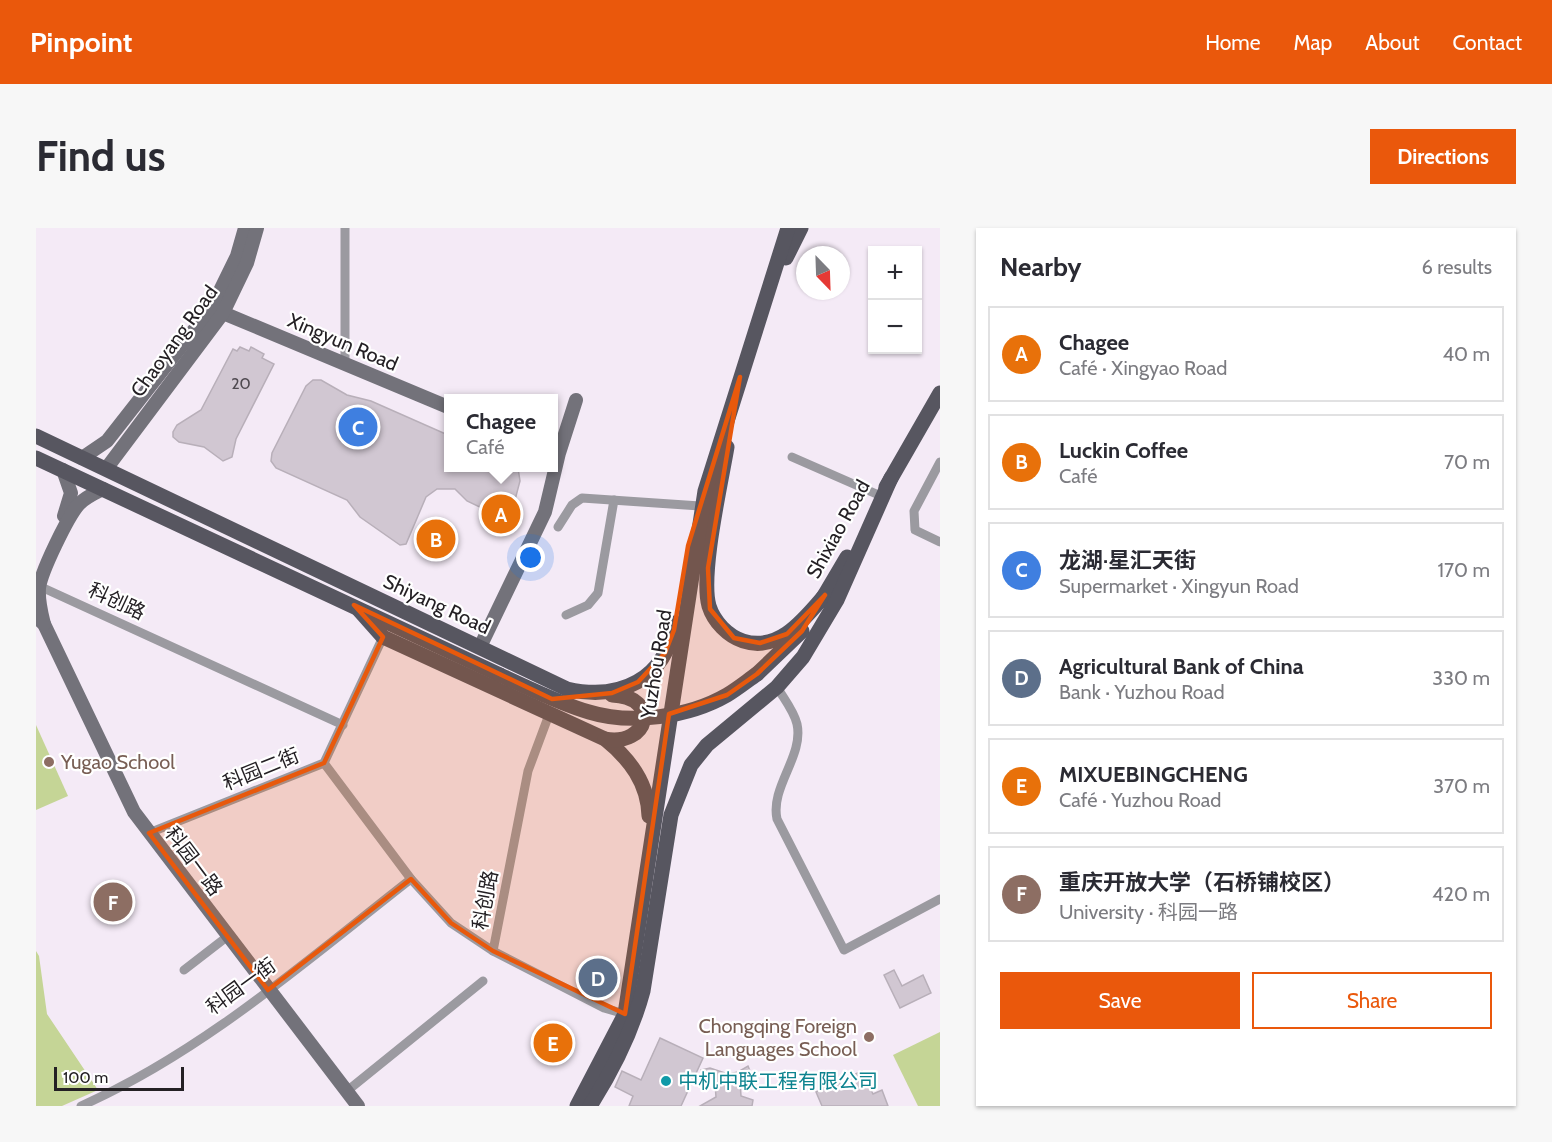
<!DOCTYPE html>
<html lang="en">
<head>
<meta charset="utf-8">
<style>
	:root { --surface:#fff; --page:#f7f7f7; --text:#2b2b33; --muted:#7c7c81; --line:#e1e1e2; --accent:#ea580c }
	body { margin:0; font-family:Cabin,"Noto Sans SC",sans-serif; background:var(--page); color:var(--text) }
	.controls { position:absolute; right:18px; top:18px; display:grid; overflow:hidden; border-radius:0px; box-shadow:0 2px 4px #0004 }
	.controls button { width:54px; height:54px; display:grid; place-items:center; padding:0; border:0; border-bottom:2px solid var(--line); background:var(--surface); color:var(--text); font:30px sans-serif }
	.compass { position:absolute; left:760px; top:18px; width:54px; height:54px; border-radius:50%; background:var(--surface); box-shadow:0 2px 4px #0004; rotate:157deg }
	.scale { position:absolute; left:18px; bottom:15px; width:130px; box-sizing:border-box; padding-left:6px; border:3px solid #242024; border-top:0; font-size:16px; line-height:21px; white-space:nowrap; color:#242024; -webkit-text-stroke:4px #fff; paint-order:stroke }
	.you { position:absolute; left:495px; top:330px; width:21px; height:21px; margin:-15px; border:4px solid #fff; border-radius:50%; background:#1a73e8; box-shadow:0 0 0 9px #1a73e833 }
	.badge { display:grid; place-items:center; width:39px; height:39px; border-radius:50%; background:var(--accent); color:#fff; font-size:20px; font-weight:700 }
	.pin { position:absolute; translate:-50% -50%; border:3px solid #fff; box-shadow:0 2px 6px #0006 }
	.popup { position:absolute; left:408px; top:166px; width:114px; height:78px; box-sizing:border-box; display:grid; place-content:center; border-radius:0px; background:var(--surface); filter:drop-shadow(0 2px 4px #0005); font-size:20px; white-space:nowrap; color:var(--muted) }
	.popup b { font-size:22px; color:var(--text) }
	.popup::after { content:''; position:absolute; left:50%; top:100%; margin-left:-12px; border:12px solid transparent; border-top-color:var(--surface) }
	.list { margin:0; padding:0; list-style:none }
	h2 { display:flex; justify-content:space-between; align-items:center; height:78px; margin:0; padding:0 24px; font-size:26px }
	h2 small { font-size:20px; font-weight:400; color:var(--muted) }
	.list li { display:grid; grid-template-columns:39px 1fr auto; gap:18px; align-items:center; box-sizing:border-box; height:96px; margin:0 12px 12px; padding:0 12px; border:2px solid var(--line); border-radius:0px }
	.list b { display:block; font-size:22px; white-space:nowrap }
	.list p { margin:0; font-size:20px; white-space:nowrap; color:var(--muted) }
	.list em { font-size:20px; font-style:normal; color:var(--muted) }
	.actions { display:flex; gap:12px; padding:18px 24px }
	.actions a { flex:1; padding:14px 0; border:2px solid var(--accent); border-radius:0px; text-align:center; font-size:21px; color:var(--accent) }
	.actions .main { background:var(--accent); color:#fff }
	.map { position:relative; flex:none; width:904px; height:878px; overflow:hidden; border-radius:0px }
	header { display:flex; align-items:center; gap:36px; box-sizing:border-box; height:84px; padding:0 30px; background:var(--accent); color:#fff }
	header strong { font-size:28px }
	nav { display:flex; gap:33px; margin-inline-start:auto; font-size:21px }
	.intro { display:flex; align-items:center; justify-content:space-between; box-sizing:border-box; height:144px; padding:0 36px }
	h1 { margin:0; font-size:42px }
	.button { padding:15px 27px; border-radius:0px; background:var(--accent); color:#fff; font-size:21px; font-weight:700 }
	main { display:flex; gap:36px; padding:0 36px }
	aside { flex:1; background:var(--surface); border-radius:0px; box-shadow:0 2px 4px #0004 }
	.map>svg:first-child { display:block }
	.green { fill:#c5d596 }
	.building { fill:#d1c7d2; stroke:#b8afb9; stroke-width:1.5 }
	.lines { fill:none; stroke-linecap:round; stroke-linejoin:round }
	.street { stroke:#9b9aa0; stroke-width:9 }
	.secondary { stroke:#73727a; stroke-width:14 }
	.primary { stroke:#575660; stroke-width:15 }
	.primary-bridge { stroke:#575660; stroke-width:15 }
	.marked { fill:#e8590c; fill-opacity:0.2; stroke:#e8590c; stroke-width:4.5; stroke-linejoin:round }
	.education-dot { fill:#8d6e63; stroke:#fff; stroke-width:2 }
	.culture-dot { fill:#0f9aa8; stroke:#fff; stroke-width:2 }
	.labels { text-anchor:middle; stroke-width:4.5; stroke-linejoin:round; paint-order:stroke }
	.number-label { font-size:16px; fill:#4f4a50 }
	.street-label { font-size:20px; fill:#242024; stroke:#fff }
	.education-label { font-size:20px; fill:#785e54; stroke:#fff; text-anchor:start }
	.culture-label { font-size:20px; fill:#0d838f; stroke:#fff; text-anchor:start }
</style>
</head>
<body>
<header>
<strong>Pinpoint</strong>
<nav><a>Home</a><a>Map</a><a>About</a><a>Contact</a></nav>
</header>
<div class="intro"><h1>Find us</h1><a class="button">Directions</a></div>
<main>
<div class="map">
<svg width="904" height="878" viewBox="0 0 904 878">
	<rect width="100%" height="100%" fill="#f4eaf6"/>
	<g class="green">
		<polygon points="0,497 32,568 0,582"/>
		<polygon points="0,723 3,728 11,786 62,862 26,878 0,878"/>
		<polygon points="904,804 904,878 882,878 857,827"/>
	</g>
	<g class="building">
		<polygon points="204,119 213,123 215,119 228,126 226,130 238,136 200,211 196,229 187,233 168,219 143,214 137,209 137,204 141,197 165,182 197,121 201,123"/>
		<polygon points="277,152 285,152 311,167 335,173 412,207 412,240 482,240 484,253 475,287 469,291 431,273 419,261 401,261 390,269 370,316 364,317 324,289 311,272 240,240 235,233 236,225 270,158"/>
		<polygon points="858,742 866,758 887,747 895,765 864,780 848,747"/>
		<polygon points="624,810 667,830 645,878 593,878 597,868 579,859 586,843 605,852"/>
		<polygon points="712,838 716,848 704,854 705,868 717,872 716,878 664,878 680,869 679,856 668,850 665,842 674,840 692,846 702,844"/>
		<polygon points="826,843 837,866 846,862 852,878 786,878 780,864"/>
	</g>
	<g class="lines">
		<g class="street">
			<polyline points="309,0 309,136"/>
			<polyline points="756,229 845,268"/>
			<polyline points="904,234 878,283 879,302 904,314"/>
			<polyline points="522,299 536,277 546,270 664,278"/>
			<polyline points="3,358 307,497"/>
			<polyline points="530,387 552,377 562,365 578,272"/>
			<path d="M 741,459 C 748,471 758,483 761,496 C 768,528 734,559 741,591 L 808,722 L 904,671"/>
			<polyline points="288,535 375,651 415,695 457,723 492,543 514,484"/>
			<polyline points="113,605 288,535 347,409"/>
			<polyline points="457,723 568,780 589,786"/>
			<polyline points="148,742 192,708"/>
			<polyline points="311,863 447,753"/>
			<path d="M 45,878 C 167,824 271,732 375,651"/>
		</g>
		<g class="secondary">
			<polyline points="187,85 412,179"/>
			<polyline points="46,230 71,213 176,79 201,28 209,0"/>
			<polyline points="70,241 187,85 211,35 221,0"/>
			<polyline points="27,242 35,265 28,288"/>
			<polyline points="0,389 8,396 98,584 322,878"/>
			<path d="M 8,396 C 5,384 2,373 3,360 C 5,344 32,288 43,276 C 50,269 59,265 67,261"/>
			<polyline points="444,419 509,284 523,225 540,172"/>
		</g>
		<g class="primary">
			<polyline points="750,30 765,0"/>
			<path d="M 0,208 L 531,461 C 584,473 629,452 639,395"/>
			<path d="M 691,219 C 685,255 664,346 673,378 C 678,394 692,408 707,413 C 743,425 769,390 789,367"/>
			<polyline points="0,230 464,447"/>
			<polyline points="850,259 904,165"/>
			<polyline points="785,373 811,329"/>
			<path d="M 323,382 L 347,409 L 569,511 C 594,531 612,555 613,588"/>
			<polyline points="721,446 766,403"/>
			<path d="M 569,511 C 612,519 626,469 576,467"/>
			<polyline points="541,878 589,786 669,263 752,0"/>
			<path d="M 554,878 C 577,842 596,804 607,763 L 635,587 L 655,537 L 671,517 L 741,459 L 767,429 L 801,372 L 855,250"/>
		</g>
		<path class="primary-bridge" d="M 464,447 C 493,460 522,475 553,484 C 595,497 653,489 691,467 C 701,461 711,453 721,446"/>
	</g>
	<path class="marked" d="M 704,149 L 672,340 L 674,381 L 698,410 L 724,415 L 751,406 L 789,367 L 766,403 L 721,446 L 691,467 L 633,486 L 589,786 L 457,723 L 415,695 L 375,651 L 232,762 L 113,605 L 288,535 L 347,409 L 318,377 L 516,471 L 576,465 L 602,454 L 629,425 L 638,402 L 652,318 Z"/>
	<g class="education-dot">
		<circle cx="13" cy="534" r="6"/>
		<circle cx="833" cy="809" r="6"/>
	</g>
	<circle class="culture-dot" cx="630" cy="853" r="6"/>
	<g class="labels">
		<g class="number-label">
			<text x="205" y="161">20</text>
		</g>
		<g class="street-label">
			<text transform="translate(138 113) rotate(-54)" y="7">Chaoyang Road</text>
			<text transform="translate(307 114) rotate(23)" y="7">Xingyun Road</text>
			<text transform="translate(802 301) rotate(-61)" y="7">Shixiao Road</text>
			<text transform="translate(81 373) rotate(25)" y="7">科创路</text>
			<text transform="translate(401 376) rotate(25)" y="7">Shiyang Road</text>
			<text transform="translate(620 436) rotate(-81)" y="7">Yuzhou Road</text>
			<text transform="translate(225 541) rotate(-22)" y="7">科园二街</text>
			<text transform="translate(158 633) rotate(53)" y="7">科园一路</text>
			<text transform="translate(449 672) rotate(-79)" y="7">科创路</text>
			<text transform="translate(205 758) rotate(-36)" y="7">科园一街</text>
		</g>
		<g class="education-label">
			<text x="25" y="541">Yugao School</text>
			<text x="821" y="805" text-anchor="end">Chongqing Foreign<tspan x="821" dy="23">Languages School</tspan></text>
		</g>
		<g class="culture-label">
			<text x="642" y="860">中机中联工程有限公司</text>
		</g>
	</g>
</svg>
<div class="controls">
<button>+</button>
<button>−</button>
</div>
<svg class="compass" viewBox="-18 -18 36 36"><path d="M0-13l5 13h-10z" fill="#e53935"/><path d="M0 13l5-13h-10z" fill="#7c7c81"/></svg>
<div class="scale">100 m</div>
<div class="you"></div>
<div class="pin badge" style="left:465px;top:286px;background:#e8710a">A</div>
<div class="popup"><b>Chagee</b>Café</div>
<div class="pin badge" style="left:400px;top:311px;background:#e8710a">B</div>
<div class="pin badge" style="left:322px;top:199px;background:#3f7fe0">C</div>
<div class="pin badge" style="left:562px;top:750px;background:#5c6f8a">D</div>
<div class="pin badge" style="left:517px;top:815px;background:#e8710a">E</div>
<div class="pin badge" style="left:77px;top:674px;background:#8d6e63">F</div>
</div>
<aside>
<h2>Nearby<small>6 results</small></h2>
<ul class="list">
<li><span class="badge" style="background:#e8710a">A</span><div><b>Chagee</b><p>Café · Xingyao Road</p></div><em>40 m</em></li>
<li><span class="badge" style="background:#e8710a">B</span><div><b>Luckin Coffee</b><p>Café</p></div><em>70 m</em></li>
<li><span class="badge" style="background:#3f7fe0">C</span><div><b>龙湖·星汇天街</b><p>Supermarket · Xingyun Road</p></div><em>170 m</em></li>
<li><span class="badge" style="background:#5c6f8a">D</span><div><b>Agricultural Bank of China</b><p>Bank · Yuzhou Road</p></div><em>330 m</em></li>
<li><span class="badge" style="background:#e8710a">E</span><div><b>MIXUEBINGCHENG</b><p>Café · Yuzhou Road</p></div><em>370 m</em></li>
<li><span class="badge" style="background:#8d6e63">F</span><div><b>重庆开放大学（石桥铺校区）</b><p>University · 科园一路</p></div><em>420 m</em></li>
</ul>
<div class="actions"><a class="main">Save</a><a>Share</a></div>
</aside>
</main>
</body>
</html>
